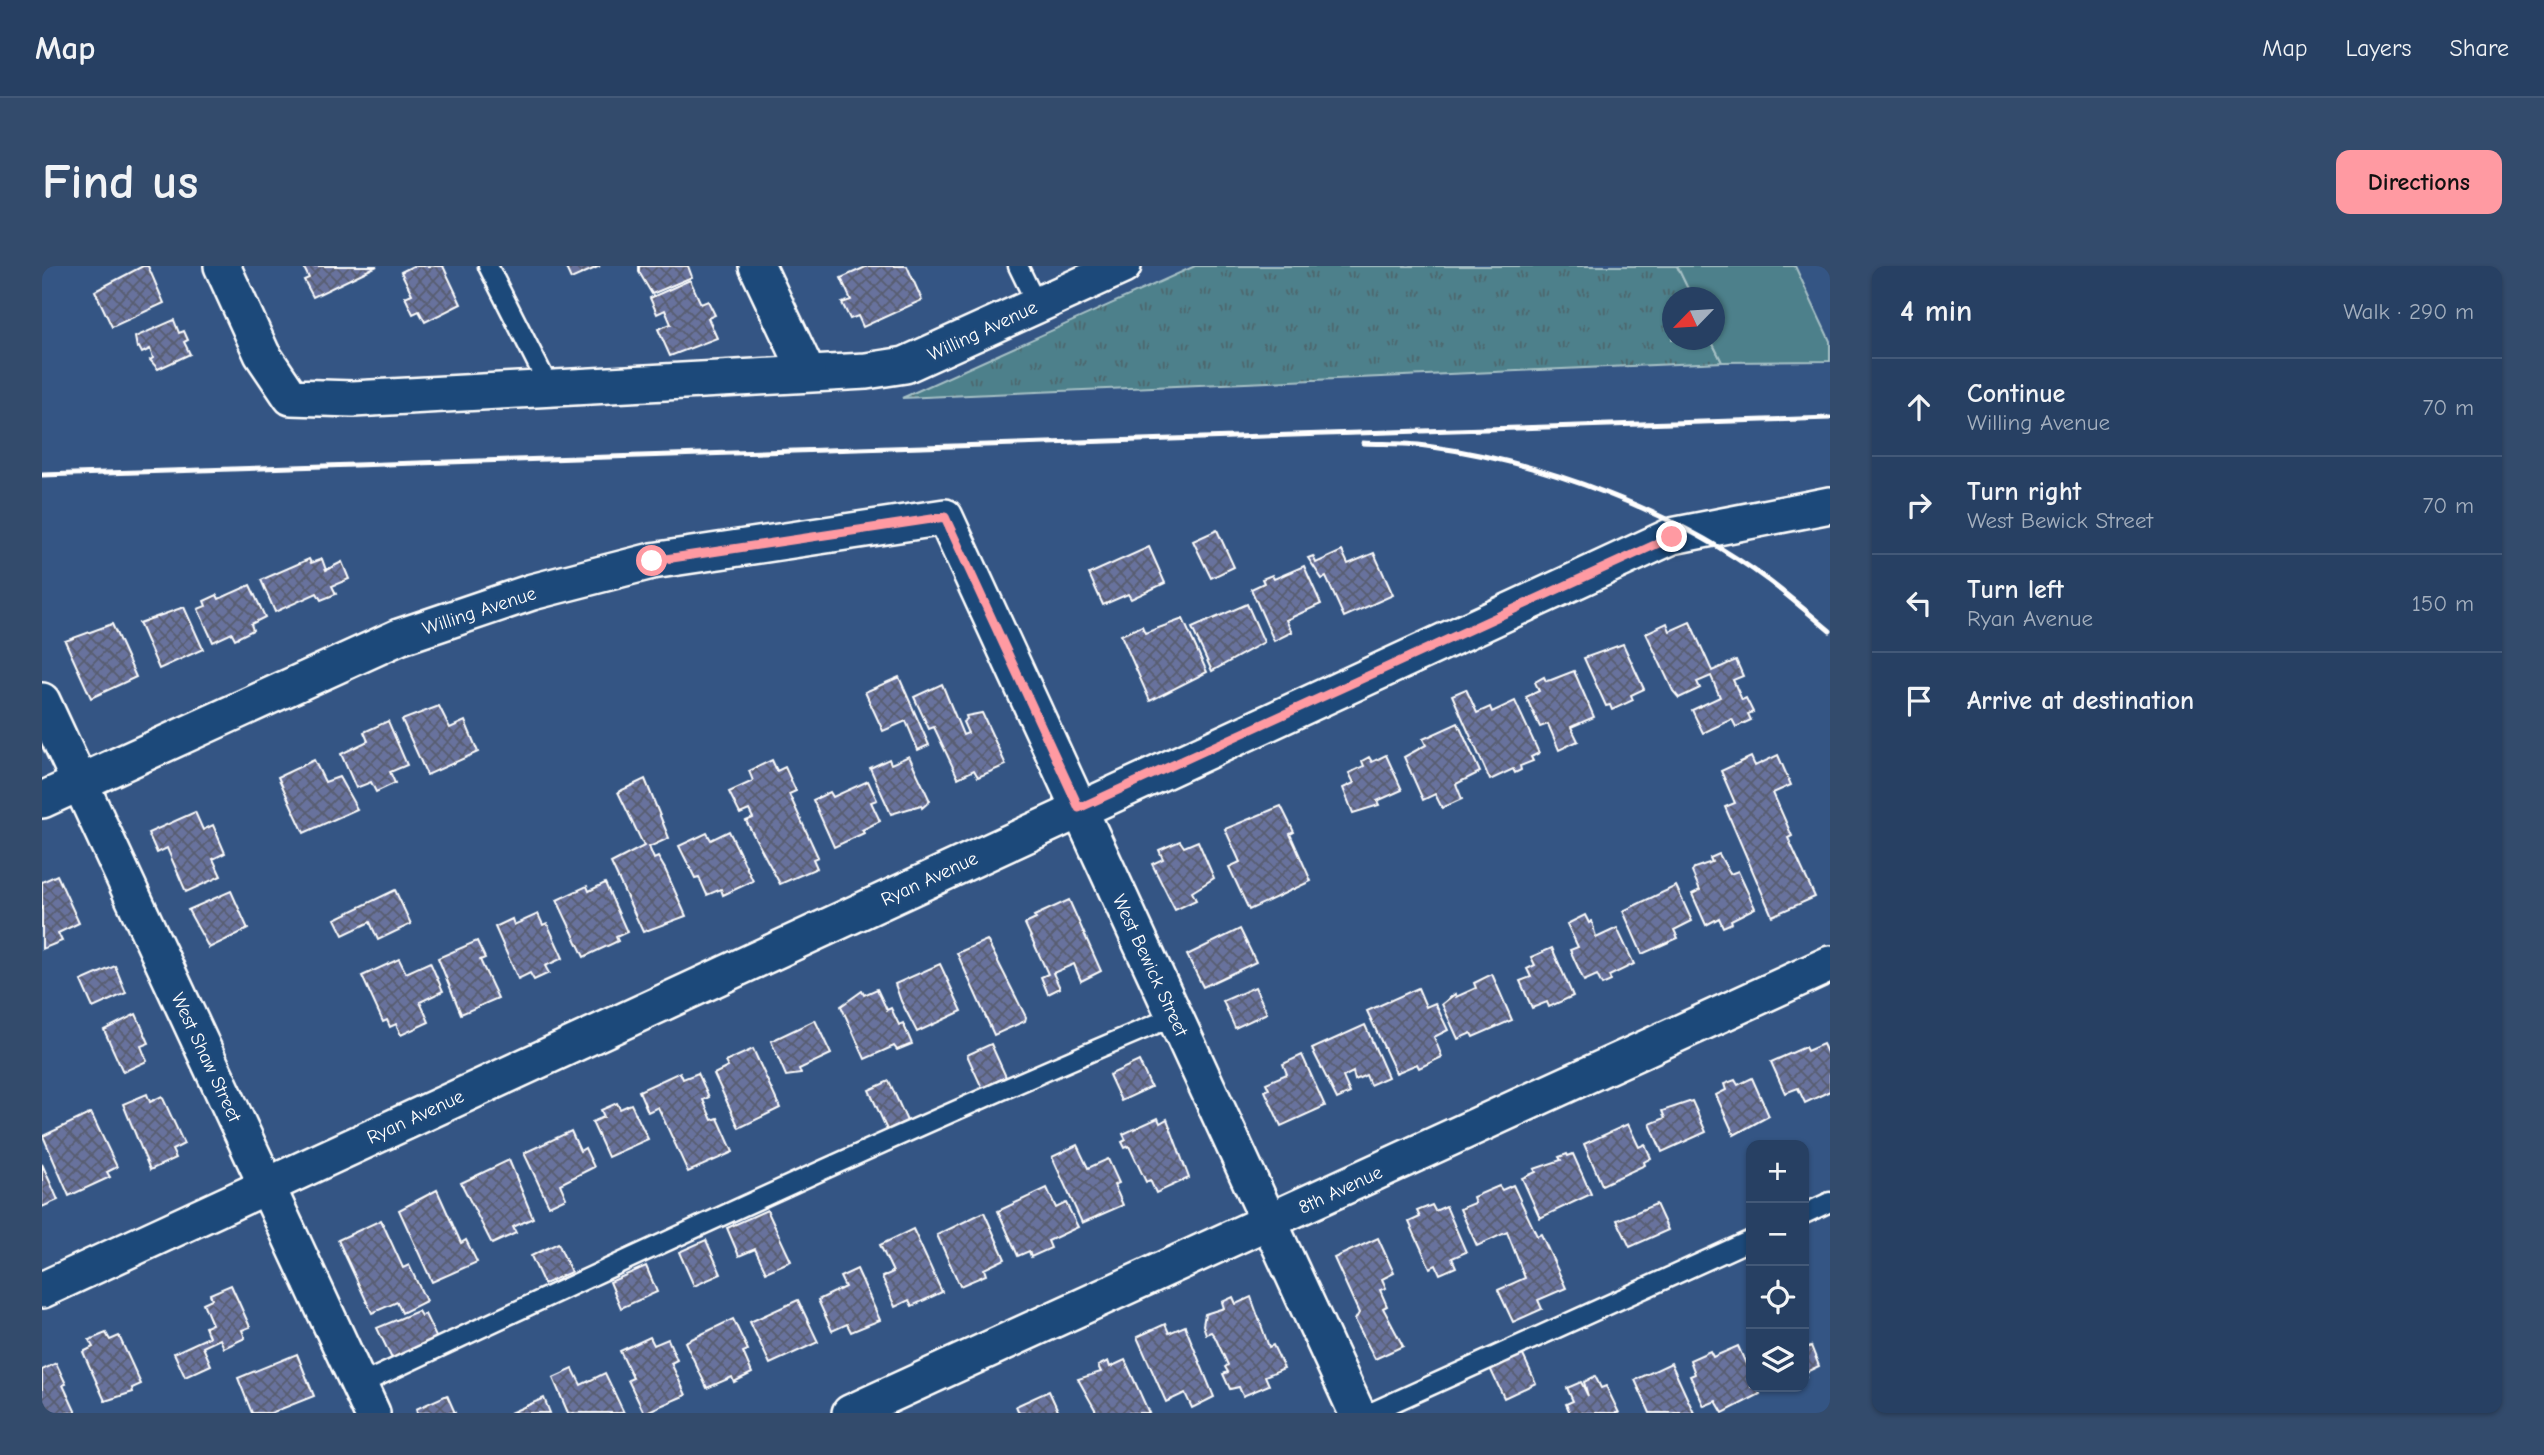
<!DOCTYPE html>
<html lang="en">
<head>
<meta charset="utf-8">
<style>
	:root { --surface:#274063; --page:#334b6c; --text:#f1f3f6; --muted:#a4afbe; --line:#435978; --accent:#ff9aa2 }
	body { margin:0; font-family:"Comic Neue",sans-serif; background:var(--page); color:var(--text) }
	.controls { position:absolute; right:21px; bottom:21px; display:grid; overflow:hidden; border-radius:14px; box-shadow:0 2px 5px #0004 }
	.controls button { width:63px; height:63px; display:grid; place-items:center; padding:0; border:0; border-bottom:2px solid var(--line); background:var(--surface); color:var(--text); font:35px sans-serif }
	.compass { position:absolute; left:1620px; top:21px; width:63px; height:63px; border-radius:50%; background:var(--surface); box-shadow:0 2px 5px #0004; rotate:245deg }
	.stop { position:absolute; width:21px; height:21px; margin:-16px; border:5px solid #ff9aa2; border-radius:50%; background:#fff }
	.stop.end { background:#ff9aa2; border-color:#fff; box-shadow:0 2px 7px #0008 }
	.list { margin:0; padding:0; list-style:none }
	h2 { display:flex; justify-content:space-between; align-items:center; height:91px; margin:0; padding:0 28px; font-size:30px }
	h2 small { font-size:23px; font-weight:400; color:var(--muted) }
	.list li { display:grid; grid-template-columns:46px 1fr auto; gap:21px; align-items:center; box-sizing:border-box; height:98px; padding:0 28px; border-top:2px solid var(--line) }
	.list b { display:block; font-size:26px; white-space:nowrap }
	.list p { margin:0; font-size:23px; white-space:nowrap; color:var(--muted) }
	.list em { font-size:23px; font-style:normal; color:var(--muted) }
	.icon { flex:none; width:38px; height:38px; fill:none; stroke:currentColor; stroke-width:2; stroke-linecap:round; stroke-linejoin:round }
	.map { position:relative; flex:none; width:1788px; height:1147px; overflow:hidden; border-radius:14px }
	header { display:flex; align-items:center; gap:42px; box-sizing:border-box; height:98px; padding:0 35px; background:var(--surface); border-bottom:2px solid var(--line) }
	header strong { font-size:33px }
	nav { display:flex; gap:38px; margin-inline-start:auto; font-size:24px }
	.intro { display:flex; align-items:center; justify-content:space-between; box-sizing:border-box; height:168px; padding:0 42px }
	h1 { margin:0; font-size:49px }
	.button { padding:18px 32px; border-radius:14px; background:var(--accent); color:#111; font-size:24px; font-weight:700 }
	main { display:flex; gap:42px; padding:0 42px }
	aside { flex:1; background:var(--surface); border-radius:14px; box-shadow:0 2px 5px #0004 }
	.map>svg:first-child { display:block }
	.grass { fill:url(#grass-tufts); stroke:#a6c0c5; stroke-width:2 }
	.park { fill:#4e808b; stroke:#a6c0c5; stroke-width:2 }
	.building { fill:url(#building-cross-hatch); stroke:#fff; stroke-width:2 }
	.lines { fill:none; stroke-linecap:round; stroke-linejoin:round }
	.lane-casing { stroke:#fff; stroke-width:23 }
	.street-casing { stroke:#fff; stroke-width:40 }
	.lane { stroke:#1f4a7a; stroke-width:18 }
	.street { stroke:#1f4a7a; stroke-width:35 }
	.rail { stroke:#fff; stroke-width:5 }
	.route { stroke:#ff9aa2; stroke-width:9 }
	.labels { text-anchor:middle; stroke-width:6; stroke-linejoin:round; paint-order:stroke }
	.street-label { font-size:19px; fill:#fff; stroke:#1f4a7a }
</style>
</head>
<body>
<header>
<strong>Map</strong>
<nav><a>Map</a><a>Layers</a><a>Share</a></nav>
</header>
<div class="intro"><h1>Find us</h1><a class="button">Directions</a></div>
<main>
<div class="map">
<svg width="1788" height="1147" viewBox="0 0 1788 1147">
	<defs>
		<pattern id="grass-tufts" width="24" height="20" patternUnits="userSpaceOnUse" patternTransform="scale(1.75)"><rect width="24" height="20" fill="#4e808b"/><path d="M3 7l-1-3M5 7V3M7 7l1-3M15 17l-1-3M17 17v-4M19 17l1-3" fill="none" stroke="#4d666c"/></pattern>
		<pattern id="building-cross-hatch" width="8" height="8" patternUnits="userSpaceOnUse" patternTransform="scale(1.75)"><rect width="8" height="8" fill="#67729d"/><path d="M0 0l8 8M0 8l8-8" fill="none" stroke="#585d70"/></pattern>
	</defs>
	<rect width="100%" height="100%" fill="#345584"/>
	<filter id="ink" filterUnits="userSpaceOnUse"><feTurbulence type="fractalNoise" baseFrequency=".0143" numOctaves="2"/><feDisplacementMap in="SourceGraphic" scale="14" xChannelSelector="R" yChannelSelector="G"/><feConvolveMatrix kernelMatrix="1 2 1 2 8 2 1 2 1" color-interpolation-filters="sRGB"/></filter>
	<g filter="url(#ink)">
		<polygon class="grass" points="1153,0 1635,0 1650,31 1630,32 1630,74 1669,74 1680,96 860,132"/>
		<polygon class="park" points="1635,0 1753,0 1788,75 1788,95 1680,96 1669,74 1672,74 1672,32 1650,31"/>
		<g class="building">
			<polygon points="101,0 106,0 122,37 70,61 53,25"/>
			<polygon points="261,0 335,0 271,31 262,14 267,12"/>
			<polygon points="371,0 401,0 419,38 383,56 377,45 371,48 363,31 370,28 359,6"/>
			<polygon points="523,0 558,0 529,13"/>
			<polygon points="597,0 646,0 650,11 610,28 597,6"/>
			<polygon points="826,0 865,0 880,34 821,61 816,50 808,53 800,37 809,34 799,12"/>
			<polygon points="648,14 659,38 666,35 673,49 666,52 675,72 628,90 616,63 629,58 623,44 615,48 608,32"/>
			<polygon points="132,54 137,67 142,65 146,74 142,76 148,88 116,103 108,94 111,92 108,83 100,87 97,81 95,82 93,71"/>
			<polygon points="1175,264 1192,301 1169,312 1151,275"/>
			<polygon points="1107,281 1123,317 1089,333 1086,328 1061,339 1047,308"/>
			<polygon points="1300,285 1306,298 1332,287 1351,329 1302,351 1284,311 1280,313 1266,292 1271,290 1274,297"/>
			<polygon points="267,293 269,297 280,293 284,304 300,296 307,313 290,320 294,328 279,334 275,327 233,346 219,314"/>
			<polygon points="1262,300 1279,338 1244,354 1250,366 1232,375 1209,323 1222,317 1220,313 1230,309 1232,313"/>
			<polygon points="208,319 223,351 209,358 211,364 193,373 190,367 171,376 156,343 164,340 162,335 175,329 177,333"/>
			<polygon points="1205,338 1222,376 1170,405 1150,362"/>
			<polygon points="142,341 161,383 117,403 97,357"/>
			<polygon points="1141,353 1165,406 1108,435 1079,369 1100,360 1103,367"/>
			<polygon points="1648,356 1670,405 1694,394 1701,410 1691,414 1700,434 1704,432 1711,446 1706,448 1709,454 1694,461 1690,453 1661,467 1650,444 1678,431 1669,410 1655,416 1658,422 1637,432 1631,425 1604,367 1625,357 1628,365"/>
			<polygon points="70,358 94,411 49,432 23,375"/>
			<polygon points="1581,378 1602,423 1589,429 1591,434 1570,444 1568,439 1564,440 1542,392"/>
			<polygon points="1532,405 1552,451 1529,461 1536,475 1517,484 1506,458 1498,461 1484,431 1497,425 1493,416 1502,411 1504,415 1509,414"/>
			<polygon points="857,411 887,479 876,484 864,455 841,465 823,426"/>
			<polygon points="900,418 921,469 926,467 921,456 925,453 924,450 940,447 964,499 936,511 932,504 916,512 892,461 887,463 872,431"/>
			<polygon points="1424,423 1435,447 1448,441 1450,446 1473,435 1497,487 1489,491 1491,495 1478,500 1479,504 1473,507 1471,503 1448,514 1410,429"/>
			<polygon points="397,440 408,462 423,455 436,486 385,509 360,454"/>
			<polygon points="346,455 365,499 348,506 353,517 334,526 329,516 314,522 299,488 326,475 322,466"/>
			<polygon points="1416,457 1438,506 1414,518 1420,533 1400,542 1393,528 1381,534 1362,491 1384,479 1381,473"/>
			<polygon points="1344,489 1360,524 1335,535 1337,539 1311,547 1301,522 1312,517 1307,507 1322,500 1320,495 1327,491 1330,496"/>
			<polygon points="1736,489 1749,519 1731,527 1750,570 1746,572 1773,631 1730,650 1683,541 1693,537 1679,505 1709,491 1713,500"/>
			<polygon points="867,490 888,535 880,542 879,539 849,548 828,502 847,493 849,498"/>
			<polygon points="272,494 283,516 297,511 315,543 262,567 236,511"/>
			<polygon points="730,494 735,505 743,501 754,525 747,528 776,591 771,593 775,602 738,618 704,555 711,552 707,544 698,548 687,526 711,515 707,505"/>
			<polygon points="603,513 627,572 607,581 612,593 616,591 623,603 644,650 601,666 569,597 602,580 576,526"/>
			<polygon points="826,515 835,534 829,536 838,555 820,564 822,567 792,581 771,534 788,526 791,531"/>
			<polygon points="1239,540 1252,566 1248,568 1269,615 1207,644 1187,601 1198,596 1183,563"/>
			<polygon points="153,546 161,564 171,559 183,587 171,593 179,610 144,626 125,582 115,587 106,567"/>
			<polygon points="687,565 711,615 681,629 679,623 665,629 657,611 653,612 637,580 665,567 669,574"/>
			<polygon points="1138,575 1142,581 1156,575 1172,612 1150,626 1154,634 1133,644 1110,598 1121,593 1117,584"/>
			<polygon points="1677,588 1688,608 1696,605 1713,642 1689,654 1690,657 1681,661 1677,652 1664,659 1650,628 1658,624 1650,606 1652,602 1670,596 1668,592"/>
			<polygon points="15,609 37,657 16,667 20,675 0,683 0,616"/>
			<polygon points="563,617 585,666 574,671 576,675 542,691 515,634 545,620 547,625"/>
			<polygon points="1634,620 1650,655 1632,664 1636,672 1600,688 1581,645"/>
			<polygon points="353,624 369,658 336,674 328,656 301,669 293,653"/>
			<polygon points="189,625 206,663 167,682 146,644"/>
			<polygon points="1027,634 1059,705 1039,715 1032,698 1011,707 1018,722 1006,728 999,711 1006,708 983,658 994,653 992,650"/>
			<polygon points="496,648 501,659 505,657 521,692 503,700 507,707 492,714 488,707 476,713 453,661 470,653 472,659"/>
			<polygon points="1543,649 1547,657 1550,655 1554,672 1575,662 1592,698 1567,710 1569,715 1560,719 1555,709 1542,715 1528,684 1536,681 1525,658"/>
			<polygon points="1198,663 1214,696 1161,721 1145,689"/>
			<polygon points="945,674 984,751 983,755 952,769 915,687"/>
			<polygon points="435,675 443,692 438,694 456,732 419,748 396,692"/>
			<polygon points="1510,682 1531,730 1507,741 1505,736 1490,742 1478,715 1489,711 1485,703 1493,699 1489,691"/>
			<polygon points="357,693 364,707 388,696 401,725 378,736 387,756 359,769 354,758 348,761 345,754 341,756 320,710"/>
			<polygon points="898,698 920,745 875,766 859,735 853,718"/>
			<polygon points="73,700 84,727 51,742 39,715"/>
			<polygon points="1450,708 1470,754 1431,771 1429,767 1416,773 1400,738 1413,728 1414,731 1434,722 1432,717"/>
			<polygon points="1213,721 1225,747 1193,762 1181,735"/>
			<polygon points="1376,722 1384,741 1393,737 1406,764 1392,771 1400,791 1377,802 1375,798 1354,807 1325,745"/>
			<polygon points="835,723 845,744 849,742 857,759 861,757 870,778 855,784 852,780 823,793 799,740 820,725 822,729"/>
			<polygon points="94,748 107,777 99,780 105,795 81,806 62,764"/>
			<polygon points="773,754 789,788 757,803 759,808 744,810 729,775"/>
			<polygon points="1323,759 1346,811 1328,819 1324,809 1313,814 1311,806 1301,811 1308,827 1295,833 1270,783"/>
			<polygon points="949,778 964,811 940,822 925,789"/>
			<polygon points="1781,778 1788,793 1788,825 1763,837 1756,822 1743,827 1729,796 1763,781 1765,785"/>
			<polygon points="711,783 738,842 697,862 672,808 686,801 683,796"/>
			<polygon points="1260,789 1283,840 1239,860 1223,825 1227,823 1224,817 1245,808 1241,798"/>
			<polygon points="1097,795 1109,821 1079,835 1067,809"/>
			<polygon points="638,806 641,813 656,807 667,831 661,834 670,854 676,852 691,886 646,906 616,841 606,846 597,825"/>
			<polygon points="1710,812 1727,850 1692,869 1674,829 1684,824 1682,818 1693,814 1696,819"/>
			<polygon points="847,815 865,855 845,864 827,824"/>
			<polygon points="105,828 108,836 120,830 142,878 130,884 134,892 108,904 81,838"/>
			<polygon points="1650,835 1664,866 1620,886 1608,858 1623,852 1620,845"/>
			<polygon points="575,837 578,843 589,838 606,873 566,891 550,856 562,851 559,844"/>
			<polygon points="49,847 75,901 65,906 68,911 27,930 1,870"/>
			<polygon points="1116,852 1118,857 1125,853 1147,912 1114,927 1108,914 1104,916 1087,880 1083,882 1080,876 1084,874 1081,868"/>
			<polygon points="1586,858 1597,881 1603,878 1609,892 1602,896 1603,899 1560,919 1542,878"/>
			<polygon points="529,865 538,885 543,882 552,901 518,918 524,932 507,940 482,887"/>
			<polygon points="1035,879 1046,902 1066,893 1077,917 1072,919 1081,939 1040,957 1010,891"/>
			<polygon points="1525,888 1526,890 1531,888 1549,928 1498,952 1480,912 1494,906 1492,903 1519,894 1517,891"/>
			<polygon points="467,894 491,952 471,961 474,967 450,978 419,917"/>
			<polygon points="0,898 16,934 0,941"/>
			<polygon points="1471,919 1495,970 1499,968 1524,1022 1496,1034 1500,1043 1471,1056 1456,1024 1483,1012 1465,966 1435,980 1418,943 1433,937 1431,931 1457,920 1460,924"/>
			<polygon points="1005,922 1014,942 1024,937 1036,961 1006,975 1009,982 989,991 987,985 976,990 956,945"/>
			<polygon points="395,924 419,977 424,974 435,996 390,1016 357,944"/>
			<polygon points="1614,938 1626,964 1588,981 1575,954"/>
			<polygon points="1390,939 1393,945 1404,940 1424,986 1410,992 1414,1001 1398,1008 1394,999 1388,1002 1367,956 1378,951 1375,945"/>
			<polygon points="725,944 749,995 724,1006 713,983 697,990 685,962"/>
			<polygon points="942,946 963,993 942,1003 944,1009 918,1020 895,969"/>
			<polygon points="339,954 361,1002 367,999 384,1035 360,1047 355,1036 330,1047 296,974"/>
			<polygon points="871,963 900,1026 870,1040 867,1034 853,1041 840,1011 851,1006 838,979"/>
			<polygon points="1336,972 1352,1007 1340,1013 1344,1022 1338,1024 1345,1040 1341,1042 1361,1080 1333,1093 1313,1054 1317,1047 1292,992"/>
			<polygon points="664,974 679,1008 652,1020 637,986"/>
			<polygon points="516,977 529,1006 502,1018 489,990"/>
			<polygon points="604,1000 615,1026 579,1042 568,1016"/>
			<polygon points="815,1003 838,1054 809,1066 805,1058 790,1065 776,1034 803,1021 798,1011"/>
			<polygon points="189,1019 208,1061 200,1064 203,1072 182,1082 178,1073 161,1081 169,1099 143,1111 132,1087 167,1071 163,1061 170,1058 161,1037 170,1033 168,1028"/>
			<polygon points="1191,1031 1194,1038 1209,1031 1227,1081 1231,1079 1242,1102 1223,1110 1227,1119 1201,1130 1197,1121 1188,1123 1181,1108 1186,1106 1183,1101 1186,1099 1173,1071 1169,1066 1164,1068 1161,1059 1163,1048 1182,1042 1180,1036"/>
			<polygon points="756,1034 776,1076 728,1098 708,1056"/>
			<polygon points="376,1045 379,1050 383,1048 396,1075 352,1097 335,1062"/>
			<polygon points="691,1053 706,1084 701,1086 710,1107 692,1116 690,1111 665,1122 643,1076"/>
			<polygon points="1123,1058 1127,1067 1143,1060 1172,1131 1150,1142 1143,1127 1124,1136 1095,1071"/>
			<polygon points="64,1067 68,1074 77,1070 99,1118 90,1122 91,1126 63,1135 41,1086 51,1081 47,1074"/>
			<polygon points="608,1071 612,1079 626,1073 635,1094 629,1097 644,1129 602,1147 586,1114 591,1112 578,1085"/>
			<polygon points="1696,1080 1709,1109 1709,1121 1715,1121 1718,1128 1681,1147 1674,1135 1662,1140 1648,1110 1653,1108 1648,1094 1668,1085 1671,1091"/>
			<polygon points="1762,1080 1763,1083 1769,1080 1777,1100 1762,1107 1764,1111 1762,1113"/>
			<polygon points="1479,1085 1494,1117 1462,1132 1447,1100"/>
			<polygon points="255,1088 272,1130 229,1147 210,1147 196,1112"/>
			<polygon points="1083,1094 1107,1147 1055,1147 1036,1113 1059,1106 1056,1100 1066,1095 1068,1101"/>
			<polygon points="14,1097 24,1118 21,1119 34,1147 0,1147 0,1104"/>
			<polygon points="1629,1097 1652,1147 1608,1147 1593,1114"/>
			<polygon points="531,1103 539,1119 563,1107 582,1147 526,1147 511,1112"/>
			<polygon points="1553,1110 1559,1122 1564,1120 1577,1147 1528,1147 1524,1138 1531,1135 1525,1122 1539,1116 1546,1130 1542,1116"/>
			<polygon points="1007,1125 1017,1147 977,1147 974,1140"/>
			<polygon points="405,1129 413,1147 375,1147 374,1143"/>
			<polygon points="502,1132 508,1147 468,1147"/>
		</g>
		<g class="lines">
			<defs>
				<g id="lane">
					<polyline points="446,0 507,121"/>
					<polyline points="976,0 995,39"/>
					<polyline points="1762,948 1788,936"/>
					<path d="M 317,1119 C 587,992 857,866 1133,750"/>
					<polyline points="1328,1147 1709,974"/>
				</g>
				<g id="street">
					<polyline points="180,0 220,88 249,131 311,133 824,105 863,99 1081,0"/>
					<polyline points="715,0 765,106"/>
					<polyline points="0,435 330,1147"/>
					<polyline points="0,534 357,371 490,326 610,295 903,251 1315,1147"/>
					<polyline points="0,1024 1630,270 1788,239"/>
					<polyline points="808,1147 1788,698"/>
				</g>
			</defs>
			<use href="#lane" class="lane-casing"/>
			<use href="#street" class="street-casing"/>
			<use href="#lane" class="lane"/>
			<use href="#street" class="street"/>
			<g class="rail">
				<path d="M 1321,177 C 1342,178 1364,177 1384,180 C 1499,195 1634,245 1727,315 C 1748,331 1768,348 1788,365"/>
				<polyline points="0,209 1788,152"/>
			</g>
		</g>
	</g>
	<g class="lines" filter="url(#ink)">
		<polyline class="route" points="610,295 903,251 1037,542 1630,271"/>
	</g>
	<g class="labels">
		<g class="street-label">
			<text transform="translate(940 64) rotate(-25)" y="7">Willing Avenue</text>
			<text transform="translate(437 344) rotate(-18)" y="7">Willing Avenue</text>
			<text transform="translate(887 612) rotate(-25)" y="7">Ryan Avenue</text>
			<text transform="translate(1109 699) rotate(65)" y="7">West Bewick Street</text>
			<text transform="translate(165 791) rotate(65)" y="7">West Shaw Street</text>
			<text transform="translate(373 850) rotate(-25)" y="7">Ryan Avenue</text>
			<text transform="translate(1298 923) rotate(-25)" y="7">8th Avenue</text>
		</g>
	</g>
</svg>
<div class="controls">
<button>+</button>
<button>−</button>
<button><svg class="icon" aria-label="locate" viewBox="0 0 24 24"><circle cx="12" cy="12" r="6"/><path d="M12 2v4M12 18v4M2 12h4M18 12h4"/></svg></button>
<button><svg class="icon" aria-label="layers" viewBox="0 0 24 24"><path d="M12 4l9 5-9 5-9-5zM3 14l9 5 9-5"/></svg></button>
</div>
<svg class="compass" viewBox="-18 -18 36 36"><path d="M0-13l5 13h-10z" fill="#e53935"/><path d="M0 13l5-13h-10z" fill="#a4afbe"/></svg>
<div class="stop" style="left:610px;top:295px"></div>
<div class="stop end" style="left:1630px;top:271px"></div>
</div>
<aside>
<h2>4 min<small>Walk · 290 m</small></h2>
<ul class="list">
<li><svg class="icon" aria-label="ahead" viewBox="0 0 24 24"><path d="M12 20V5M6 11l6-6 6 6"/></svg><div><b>Continue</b><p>Willing Avenue</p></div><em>70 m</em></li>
<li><svg class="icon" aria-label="right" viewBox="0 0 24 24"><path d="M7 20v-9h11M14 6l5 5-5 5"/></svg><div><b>Turn right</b><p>West Bewick Street</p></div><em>70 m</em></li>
<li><svg class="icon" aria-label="left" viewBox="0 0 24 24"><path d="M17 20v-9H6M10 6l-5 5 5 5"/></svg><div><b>Turn left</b><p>Ryan Avenue</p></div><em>150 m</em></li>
<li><svg class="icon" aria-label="arrive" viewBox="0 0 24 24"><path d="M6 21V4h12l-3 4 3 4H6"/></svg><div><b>Arrive at destination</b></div></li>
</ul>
</aside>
</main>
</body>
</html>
